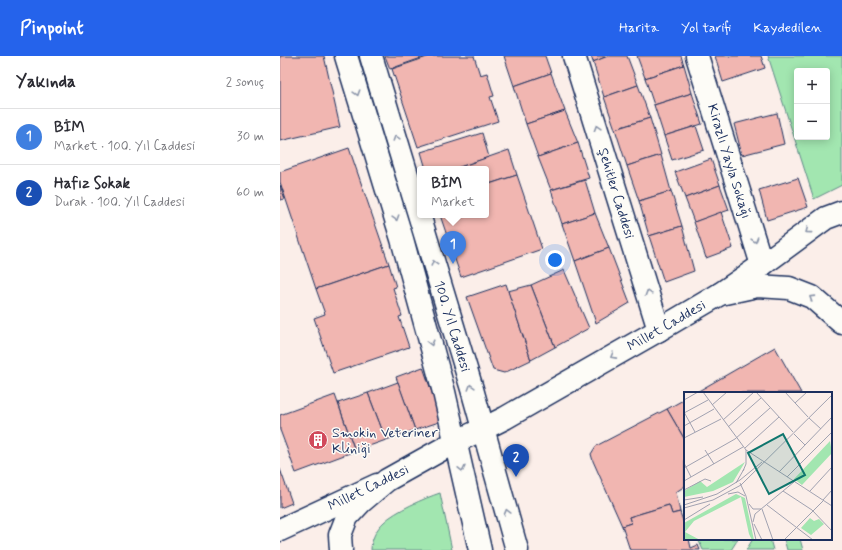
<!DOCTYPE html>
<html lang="tr">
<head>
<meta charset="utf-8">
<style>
	:root { --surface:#fff; --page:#f7f7f7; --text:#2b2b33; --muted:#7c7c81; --line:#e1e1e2; --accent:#2563eb }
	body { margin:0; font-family:Mynerve,sans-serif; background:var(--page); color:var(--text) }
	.controls { position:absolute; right:12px; top:12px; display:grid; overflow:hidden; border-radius:4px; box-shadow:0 2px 10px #0003 }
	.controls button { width:36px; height:36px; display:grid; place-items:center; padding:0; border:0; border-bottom:1px solid var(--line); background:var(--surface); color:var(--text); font:20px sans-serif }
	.you { position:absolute; left:275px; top:204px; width:14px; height:14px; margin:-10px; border:3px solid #fff; border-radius:50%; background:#1a73e8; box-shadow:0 0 0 6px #1a73e833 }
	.badge { display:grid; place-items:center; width:26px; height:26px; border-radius:50%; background:var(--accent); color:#fff; font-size:13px; font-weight:700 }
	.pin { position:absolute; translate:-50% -33px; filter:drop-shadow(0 1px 2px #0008) }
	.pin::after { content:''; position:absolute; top:21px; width:14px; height:12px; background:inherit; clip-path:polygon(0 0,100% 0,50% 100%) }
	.popup { position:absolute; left:137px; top:110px; width:72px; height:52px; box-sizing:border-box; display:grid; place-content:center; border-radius:4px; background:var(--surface); filter:drop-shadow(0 1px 3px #0005); font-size:13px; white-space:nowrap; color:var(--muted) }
	.popup b { font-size:15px; color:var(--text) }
	.popup::after { content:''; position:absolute; left:50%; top:100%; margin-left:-8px; border:8px solid transparent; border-top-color:var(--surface) }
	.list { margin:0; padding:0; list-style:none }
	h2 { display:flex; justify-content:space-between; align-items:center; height:52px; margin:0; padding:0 16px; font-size:17px }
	h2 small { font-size:13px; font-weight:400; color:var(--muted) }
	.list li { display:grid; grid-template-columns:26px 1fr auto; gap:12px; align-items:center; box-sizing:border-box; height:56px; padding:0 16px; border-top:1px solid var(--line) }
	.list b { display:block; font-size:15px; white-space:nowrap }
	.list p { margin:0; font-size:13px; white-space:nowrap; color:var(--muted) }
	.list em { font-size:13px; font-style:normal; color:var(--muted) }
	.map { position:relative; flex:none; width:562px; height:494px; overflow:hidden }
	header { display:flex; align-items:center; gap:24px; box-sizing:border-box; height:56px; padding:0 20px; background:var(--accent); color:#fff }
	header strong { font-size:19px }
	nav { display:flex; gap:22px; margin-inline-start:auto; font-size:14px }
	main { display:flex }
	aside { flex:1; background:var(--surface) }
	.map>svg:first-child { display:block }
	.green { fill:#a2e6b0; stroke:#5e8a87; fill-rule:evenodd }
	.building { fill:#f1b6b1; stroke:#1b2f5e }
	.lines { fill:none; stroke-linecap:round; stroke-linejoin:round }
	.street-casing { stroke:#1b2f5e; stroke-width:25 }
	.secondary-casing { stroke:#1b2f5e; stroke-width:25 }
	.primary-casing { stroke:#1b2f5e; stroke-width:25 }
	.street { stroke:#fdfcf7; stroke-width:22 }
	.secondary { stroke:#fdfcf7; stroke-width:22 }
	.primary { stroke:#fdfcf7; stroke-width:22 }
	.oneway { stroke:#8c96aa }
	.labels { text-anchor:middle; stroke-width:3; stroke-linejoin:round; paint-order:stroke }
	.street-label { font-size:14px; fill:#1b2f5e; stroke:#fdfcf7 }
	.poi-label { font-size:14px; fill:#1b2f5e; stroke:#fdfcf7; text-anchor:start }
	.inset-road { fill:none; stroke:#a1a2b1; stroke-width:1 }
	.view { fill:#0f766e; fill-opacity:0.15; stroke:#0f766e; stroke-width:2 }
	.inset-edge { fill:none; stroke:#1b2f5e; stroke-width:2 }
</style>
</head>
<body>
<header>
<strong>Pinpoint</strong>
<nav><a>Harita</a><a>Yol tarifi</a><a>Kaydedilen</a></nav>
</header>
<main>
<aside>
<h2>Yakında<small>2 sonuç</small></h2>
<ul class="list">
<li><span class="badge" style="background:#3f7fe0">1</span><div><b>BİM</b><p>Market · 100. Yıl Caddesi</p></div><em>30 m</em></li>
<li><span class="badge" style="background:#1a4fb4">2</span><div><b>Hafız Sokak</b><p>Durak · 100. Yıl Caddesi</p></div><em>60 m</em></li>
</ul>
</aside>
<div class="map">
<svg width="562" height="494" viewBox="0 0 562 494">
	<rect width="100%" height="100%" fill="#fbeee9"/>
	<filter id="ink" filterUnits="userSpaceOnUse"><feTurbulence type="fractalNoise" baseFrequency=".025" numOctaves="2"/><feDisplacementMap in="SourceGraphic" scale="8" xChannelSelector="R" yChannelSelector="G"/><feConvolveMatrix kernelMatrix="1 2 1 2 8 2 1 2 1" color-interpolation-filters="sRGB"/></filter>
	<g filter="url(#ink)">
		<g class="green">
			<path d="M 488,0 L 562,0 L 562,129 L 534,143 ZM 517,15 L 547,15 L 547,81 L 517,81 Z"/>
			<path d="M 160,437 L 172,494 L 91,494 C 91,484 96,473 104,466 C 115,455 145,442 160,437 Z"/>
			<polygon points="418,483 458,483 451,494 423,494"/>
			<polygon points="473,483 490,483 493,494 466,494"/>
			<polygon points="504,483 520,483 523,494 507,494"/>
		</g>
		<g class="building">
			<polygon points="0,0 44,0 60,71 0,85"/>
			<polygon points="105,0 147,0 110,13"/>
			<polygon points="150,0 194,0 200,19 207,17 214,40 210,41 218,65 138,91 112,13"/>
			<polygon points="224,0 265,0 271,17 234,30"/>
			<polygon points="311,0 328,0 313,6"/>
			<polygon points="328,0 347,0 358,29 324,41 313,6"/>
			<polygon points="357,0 401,0 404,9 365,22"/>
			<polygon points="435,0 481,0 485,12 443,26"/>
			<polygon points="404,9 412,37 374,49 365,22"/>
			<polygon points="271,17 285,55 246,68 234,30"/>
			<polygon points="358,29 370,62 335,73 324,41"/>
			<polygon points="412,37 422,68 384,80 374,49"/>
			<polygon points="285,55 298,87 258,101 246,68"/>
			<polygon points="497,57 504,88 462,99 454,68"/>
			<polygon points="370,62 381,99 347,110 335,73"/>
			<polygon points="416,70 424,94 392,104 384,80"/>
			<polygon points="202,77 209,101 174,113 146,113 141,96"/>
			<polygon points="298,87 309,122 271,134 258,101"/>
			<polygon points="69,92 109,208 36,233 0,126 0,116"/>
			<polygon points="229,94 237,119 206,129 206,113 174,113"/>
			<polygon points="381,99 391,135 359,145 347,110"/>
			<polygon points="431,103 440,129 405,142 395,116"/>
			<polygon points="237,119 262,193 181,221 160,159 206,159 206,129"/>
			<polygon points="518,122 528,151 487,164 479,134"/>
			<polygon points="305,124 315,157 282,168 271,134"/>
			<polygon points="0,129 5,143 0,144"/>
			<polygon points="440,129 449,154 414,166 405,142"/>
			<polygon points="391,135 402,170 369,180 359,145"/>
			<polygon points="441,156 453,192 426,202 414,166"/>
			<polygon points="315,157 329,192 295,205 282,168"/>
			<polygon points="402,170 414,215 384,226 369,180"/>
			<polygon points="329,192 350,247 316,267 295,205"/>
			<polygon points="109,208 116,231 113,232 122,260 119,261 129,291 53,317 34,262 45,258 36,233"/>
			<polygon points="284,214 309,272 275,291 251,229"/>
			<polygon points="226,228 251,304 224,317 213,314 187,241"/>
			<polygon points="251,229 275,291 251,304 228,235"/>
			<polygon points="495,291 521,337 415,337"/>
			<polygon points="143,311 162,365 135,374 116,321"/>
			<polygon points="118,326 135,374 106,384 88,337"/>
			<polygon points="88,337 106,384 75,395 58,347"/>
			<polygon points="55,339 75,395 16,417 0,374 0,359"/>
			<polygon points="405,343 405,384 387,353"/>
			<polygon points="387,353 405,384 405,430 396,436 400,456 392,458 389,449 349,461 351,467 342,470 313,405 311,398 316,390"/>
			<polygon points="0,413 12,447 0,452"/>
			<polygon points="389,449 392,458 400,456 405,471 405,483 409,483 411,492 418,489 420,494 350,494 342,470 351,467 349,461"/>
		</g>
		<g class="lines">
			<defs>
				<g id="street">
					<polyline points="294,0 379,274"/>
					<polyline points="417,0 482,209"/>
				</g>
				<g id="secondary">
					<polyline points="440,238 482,209 546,162 562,156"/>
					<polyline points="0,474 97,429"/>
				</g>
				<g id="primary">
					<polyline points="66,0 122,183 164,336 200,494"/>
					<polyline points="91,0 192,333 237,494"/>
					<polyline points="61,494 60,479 67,461 81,446 107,424 175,386 203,373 225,362 379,274 440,238 477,230 509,232 532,241 562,267"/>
				</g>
			</defs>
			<use href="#street" class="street-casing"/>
			<use href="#secondary" class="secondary-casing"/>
			<use href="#primary" class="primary-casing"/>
			<use href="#street" class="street"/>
			<use href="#secondary" class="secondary"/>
			<use href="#primary" class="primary"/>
		</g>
		<defs><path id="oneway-chevron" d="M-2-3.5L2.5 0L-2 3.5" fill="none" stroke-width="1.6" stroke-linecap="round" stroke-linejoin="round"/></defs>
		<g class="oneway">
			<use href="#oneway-chevron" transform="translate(77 37) rotate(73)"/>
			<use href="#oneway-chevron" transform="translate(317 72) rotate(-107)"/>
			<use href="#oneway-chevron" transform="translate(116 82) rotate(-107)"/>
			<use href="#oneway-chevron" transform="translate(116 162) rotate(73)"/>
			<use href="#oneway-chevron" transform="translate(528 175) rotate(143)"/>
			<use href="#oneway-chevron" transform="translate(475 184) rotate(73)"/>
			<use href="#oneway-chevron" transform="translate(154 207) rotate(-107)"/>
			<use href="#oneway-chevron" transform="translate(368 237) rotate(-107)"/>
			<use href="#oneway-chevron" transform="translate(532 242) rotate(-148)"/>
			<use href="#oneway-chevron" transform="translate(151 287) rotate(75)"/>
			<use href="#oneway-chevron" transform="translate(333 300) rotate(151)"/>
			<use href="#oneway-chevron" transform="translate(191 331) rotate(-107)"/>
			<use href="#oneway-chevron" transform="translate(182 413) rotate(77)"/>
			<use href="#oneway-chevron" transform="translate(227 456) rotate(-105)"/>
		</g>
	</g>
	<defs>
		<symbol id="building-disc" viewBox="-11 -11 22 22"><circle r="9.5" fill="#d1495b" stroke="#fdfcf7"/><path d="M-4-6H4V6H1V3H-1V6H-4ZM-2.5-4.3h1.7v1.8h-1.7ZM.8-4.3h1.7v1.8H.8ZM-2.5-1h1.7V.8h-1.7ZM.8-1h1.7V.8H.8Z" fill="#fff"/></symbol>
	</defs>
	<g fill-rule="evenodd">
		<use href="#building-disc" x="27" y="373" width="22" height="22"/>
	</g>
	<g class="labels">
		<g class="street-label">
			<text transform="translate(450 105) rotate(73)" y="5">Kirazlı Yayla Sokağı</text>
			<text transform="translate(337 137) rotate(73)" y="5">Şehitler Caddesi</text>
			<text transform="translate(386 269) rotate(-30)" y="5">Millet Caddesi</text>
			<text transform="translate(173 270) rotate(73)" y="5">100. Yıl Caddesi</text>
			<text transform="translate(88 431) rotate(-26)" y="5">Millet Caddesi</text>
		</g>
		<g class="poi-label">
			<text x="52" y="381">Smokin Veteriner<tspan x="52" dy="16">Kliniği</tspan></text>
		</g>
	</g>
	<g transform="translate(404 336)">
		<rect width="148" height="148" fill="#fbeee9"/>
		<path d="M 146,49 L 148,61 L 118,93 L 110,87 ZM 61,70 L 49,90 L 29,99 L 0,105 L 0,99 L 16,89 L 23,95 ZM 52,102 L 61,106 L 70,148 L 68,148 L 65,142 L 57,105 L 10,129 L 1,140 L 16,148 L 0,148 L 0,131 ZM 126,126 L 130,129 L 135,127 L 140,132 L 127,143 L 117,136 Z" fill="#a2e6b0"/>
		<path class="inset-road" d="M 19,0 L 62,58 L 148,114M 72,0 L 109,40M 101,0 L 124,25M 0,8 L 14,0M 111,11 L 123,0M 28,13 L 43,0M 0,20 L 11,40M 0,21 L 24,8M 125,26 L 137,37M 39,28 L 70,0M 0,34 L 30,17M 44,35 L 77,6M 110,42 L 121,53M 0,46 L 37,27M 61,56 L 95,25M 21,58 L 30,72M 0,71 L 7,85M 0,76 L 51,47 L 86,16M 59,79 L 62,72 L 62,58M 95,80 L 148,25M 103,85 L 148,40M 56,88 L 78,70M 0,89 L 59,55M 52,91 L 60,77M 56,91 L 62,104 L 72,148M 57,93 L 148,3M 0,98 L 21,87 L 27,89M 99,99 L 128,118 L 148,139M 126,99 L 148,75M 44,102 L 54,100 L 61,104M 0,108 L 19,105M 139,108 L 148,98M 65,112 L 69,117 L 77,117M 0,113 L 33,102 L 56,88M 83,113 L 129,148M 0,116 L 29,108 L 57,93M 78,117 L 89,148M 0,128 L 26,112M 69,130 L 71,122 L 110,90M 70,132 L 78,148M 100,148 L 139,109"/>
		<path class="view" d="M 99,42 L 121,83 L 85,102 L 64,61 Z"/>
		<rect width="148" height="148" class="inset-edge"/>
	</g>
</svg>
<div class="controls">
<button>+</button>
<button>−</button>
</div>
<div class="you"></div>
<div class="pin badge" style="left:173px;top:208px;background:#3f7fe0">1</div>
<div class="popup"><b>BİM</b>Market</div>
<div class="pin badge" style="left:236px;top:421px;background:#1a4fb4">2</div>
</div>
</main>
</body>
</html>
